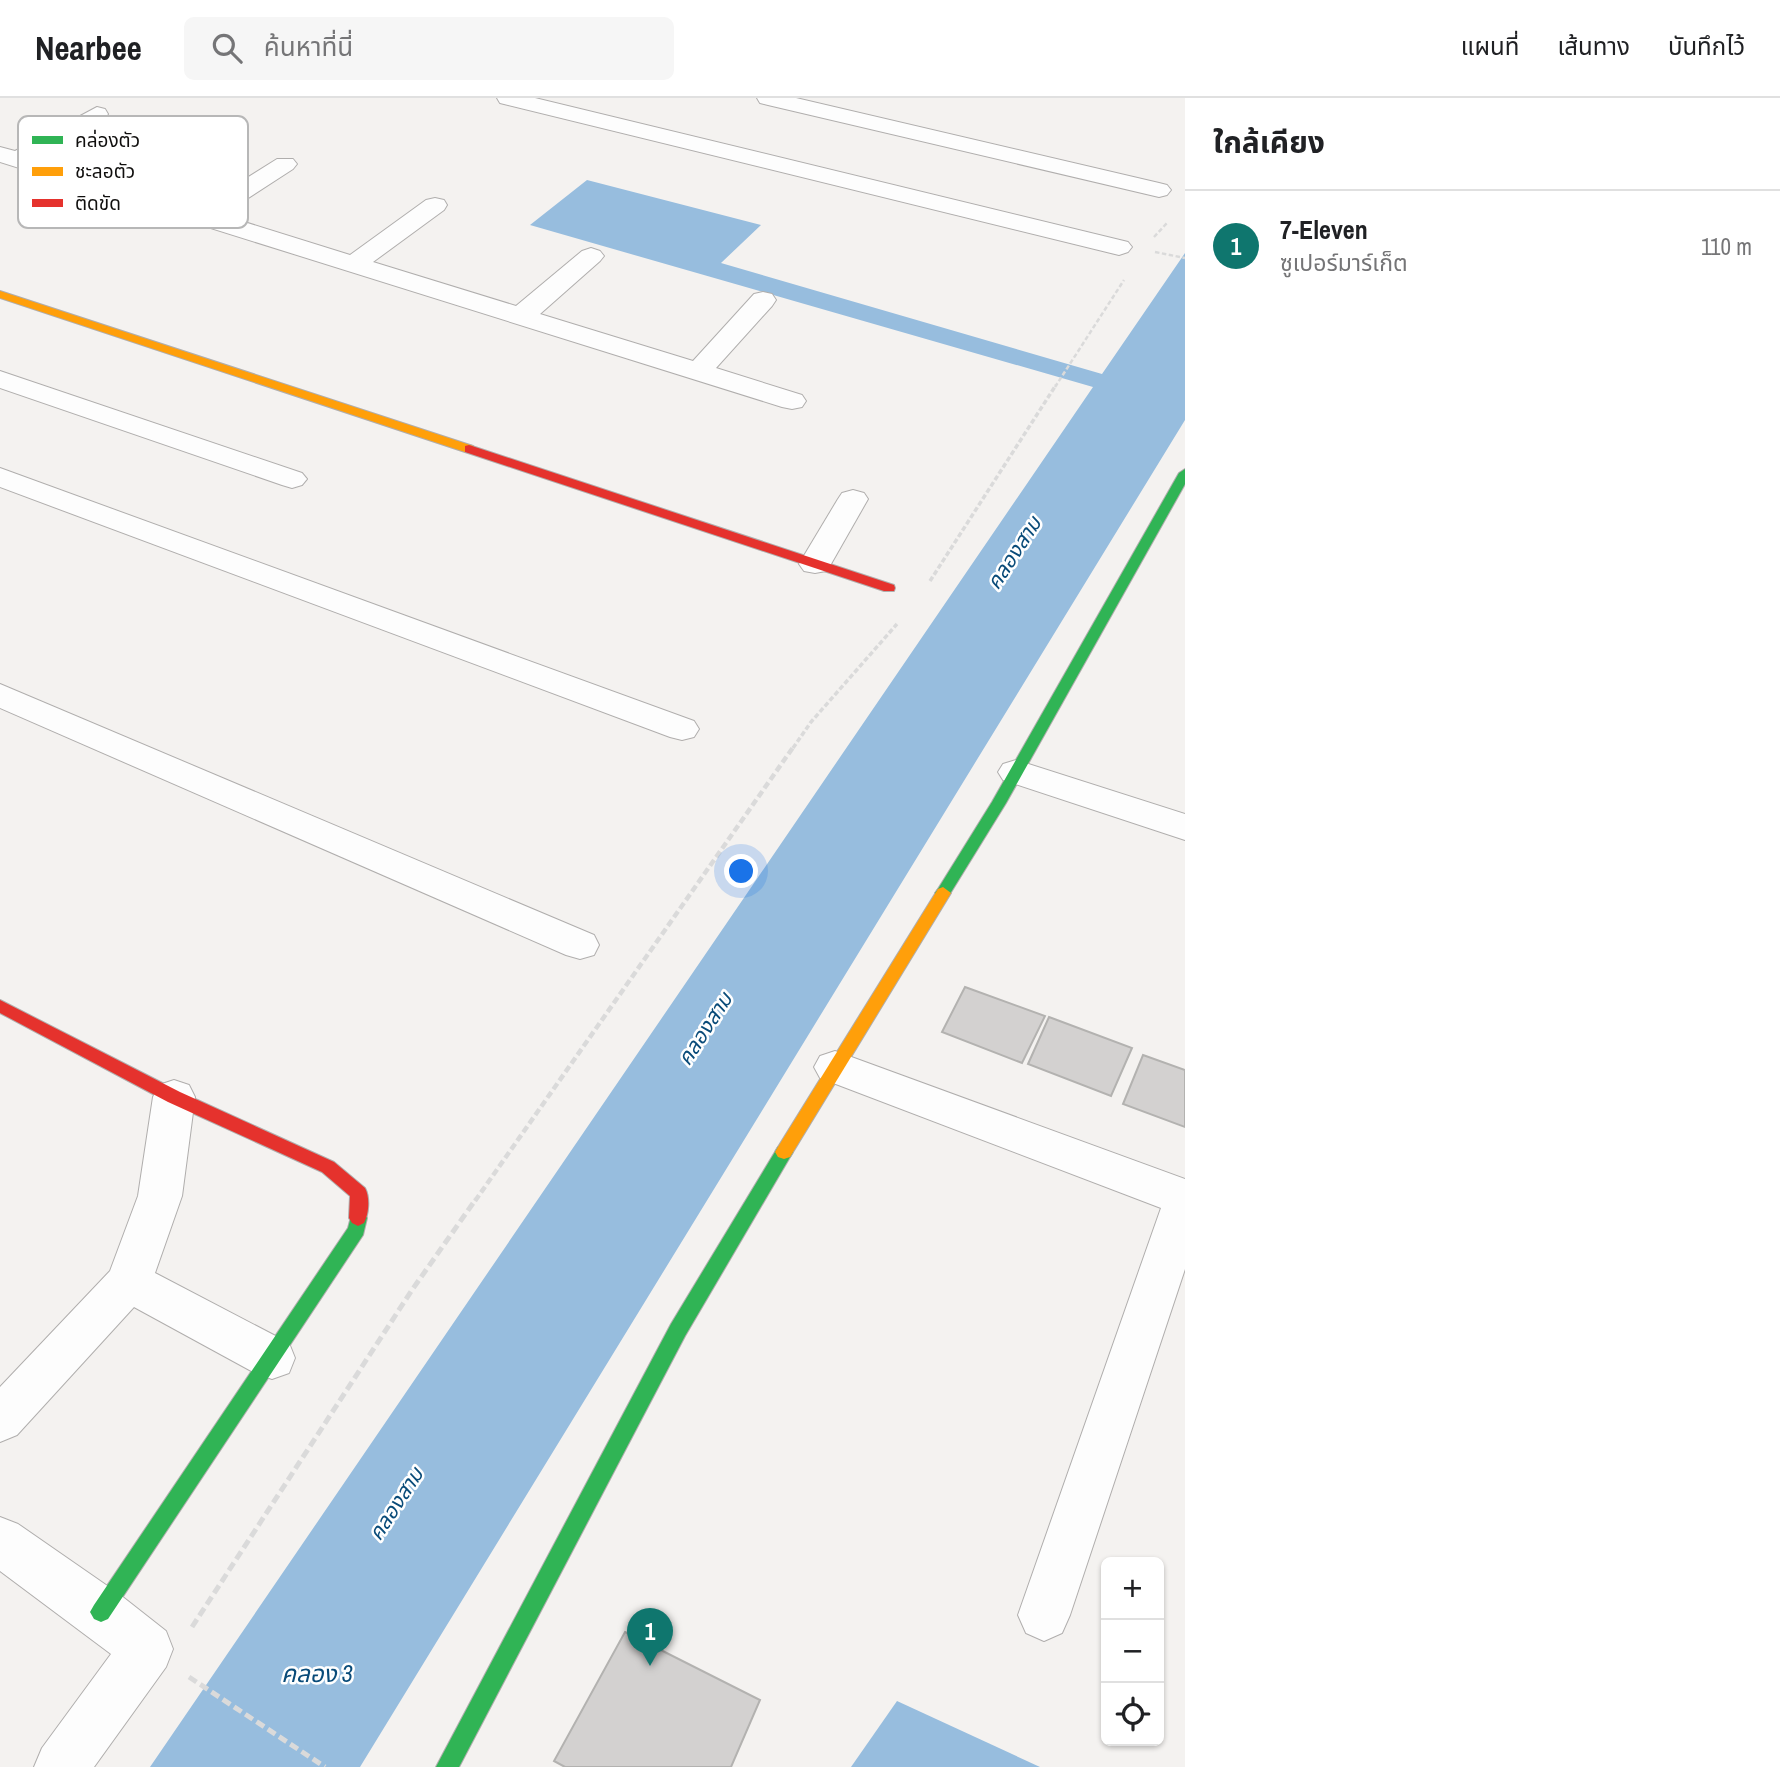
<!DOCTYPE html>
<html lang="th">
<head>
<meta charset="utf-8">
<style>
	:root { --surface:#fff; --page:#f6f6f6; --text:#202124; --muted:#757577; --line:#e0e0e0; --accent:#0f766e }
	body { margin:0; font-family:"Archivo Narrow","Noto Sans Thai",sans-serif; background:var(--page); color:var(--text) }
	.controls { position:absolute; right:21px; bottom:21px; display:grid; overflow:hidden; border-radius:10px; box-shadow:0 2px 5px #0004 }
	.controls button { width:63px; height:63px; display:grid; place-items:center; padding:0; border:0; border-bottom:2px solid var(--line); background:var(--surface); color:var(--text); font:35px sans-serif }
	.you { position:absolute; left:742px; top:774px; width:24px; height:24px; margin:-18px; border:5px solid #fff; border-radius:50%; background:#1a73e8; box-shadow:0 0 0 10px #1a73e833 }
	.badge { display:grid; place-items:center; width:46px; height:46px; border-radius:50%; background:var(--accent); color:#fff; font-size:23px; font-weight:700 }
	.pin { position:absolute; translate:-50% -58px; filter:drop-shadow(0 2px 4px #0008) }
	.pin::after { content:''; position:absolute; top:37px; width:24px; height:21px; background:inherit; clip-path:polygon(0 0,100% 0,50% 100%) }
	.list { margin:0; padding:0; list-style:none }
	h2 { display:flex; justify-content:space-between; align-items:center; height:91px; margin:0; padding:0 28px; font-size:30px }
	h2 small { font-size:23px; font-weight:400; color:var(--muted) }
	.list li { display:grid; grid-template-columns:46px 1fr auto; gap:21px; align-items:center; box-sizing:border-box; height:112px; padding:0 28px; border-top:2px solid var(--line) }
	.list b { display:block; font-size:26px; white-space:nowrap }
	.list p { margin:0; font-size:23px; white-space:nowrap; color:var(--muted) }
	.list em { font-size:23px; font-style:normal; color:var(--muted) }
	.icon { flex:none; width:38px; height:38px; fill:none; stroke:currentColor; stroke-width:2; stroke-linecap:round; stroke-linejoin:round }
	.map { position:relative; flex:none; width:1185px; height:1669px; overflow:hidden }
	header { display:flex; align-items:center; gap:42px; box-sizing:border-box; height:98px; padding:0 35px; background:var(--surface); border-bottom:2px solid var(--line) }
	header strong { font-size:33px }
	nav { display:flex; gap:38px; margin-inline-start:auto; font-size:24px }
	.search { width:490px; height:63px; background:var(--page); display:flex; align-items:center; gap:18px; box-sizing:border-box; padding:0 24px; border-radius:10px; color:var(--muted); font-size:26px }
	main { display:flex }
	aside { flex:1; background:var(--surface) }
	.map>svg:first-child { display:block }
	.water { fill:#97bdde }
	.building { fill:#d3d1d0; stroke:#b3b2b0; stroke-width:2 }
	.lines { fill:none; stroke-linecap:round; stroke-linejoin:round }
	.street-casing { stroke:#b0aead; stroke-width:2 }
	.fast-casing { stroke:#b0aead; stroke-width:2 }
	.slow-casing { stroke:#b0aead; stroke-width:2 }
	.jam-casing { stroke:#b0aead; stroke-width:2 }
	.path-far3 { stroke:#dadada; stroke-width:2.5; stroke-dasharray:4.5 2.5; stroke-linecap:butt }
	.path-far2 { stroke:#dadada; stroke-width:3.5; stroke-dasharray:5 2.5; stroke-linecap:butt }
	.path-far1 { stroke:#dadada; stroke-width:4.5; stroke-dasharray:7 3.5; stroke-linecap:butt }
	.path { stroke:#dadada; stroke-width:5; stroke-dasharray:9 4.5; stroke-linecap:butt }
	.street { fill:#fdfdfd; fill-rule:evenodd }
	.fast { fill:#30b455; fill-rule:evenodd }
	.slow { fill:#ff9f0a; fill-rule:evenodd }
	.jam { fill:#e5322d; fill-rule:evenodd }
	.labels { text-anchor:middle; stroke-width:5; stroke-linejoin:round; paint-order:stroke }
	.water-label { font-size:21px; font-style:italic; fill:#094b79; stroke:#fff }
	.near-water-label { font-size:24px; font-style:italic; fill:#094b79; stroke:#fff }
	.key { fill:#fff; stroke:#b7b7b7; stroke-width:2 }
	.key-label { font-size:19px; fill:#100f0e }
</style>
</head>
<body>
<header>
<strong>Nearbee</strong>
<div class="search"><svg class="icon" aria-label="search" viewBox="0 0 24 24"><circle cx="10" cy="10" r="6"/><path d="M15 15l6 6"/></svg>ค้นหาที่นี่</div>
<nav><a>แผนที่</a><a>เส้นทาง</a><a>บันทึกไว้</a></nav>
</header>
<main>
<div class="map">
<svg width="1185" height="1669" viewBox="0 0 1185 1669">
	<rect width="100%" height="100%" fill="#f4f2f0"/>
	<g class="water">
		<polygon points="587,82 761,127 721,165 1102,276 1185,155 1185,322 360,1669 150,1669 1093,289 530,127"/>
		<polygon points="897,1603 1040,1669 851,1669"/>
	</g>
	<g class="building">
		<polygon points="965,889 1045,918 1022,965 942,934"/>
		<polygon points="1049,919 1132,950 1111,998 1028,966"/>
		<polygon points="1143,957 1185,972 1185,1029 1123,1006"/>
		<polygon points="625,1534 760,1602 731,1669 565,1669 554,1663"/>
	</g>
	<g class="lines">
		<defs>
			<g id="street">
				<polygon points="497,0 535,0 1128,144 1132,149 1128,154 1119,157 500,5"/>
				<polygon points="757,0 796,0 1159,85 1167,87 1171,92 1167,97 1159,99 768,7 760,5"/>
				<polygon points="97,9 105,11 108,16 105,21 37,60 199,110 277,61 293,61 297,66 293,71 222,117 350,157 426,102 435,100 444,102 447,107 444,112 373,164 516,208 582,153 591,150 600,153 604,158 600,163 540,216 693,263 754,196 763,194 772,196 776,202 772,208 716,270 802,297 806,303 802,309 792,311 782,309 0,64 0,49 15,53"/>
				<polygon points="0,273 302,375 307,381 302,387 292,390 282,387 0,290"/>
				<polygon points="0,370 694,623 699,631 694,639 682,642 670,639 0,389"/>
				<polygon points="853,392 864,395 868,401 831,466 826,473 815,475 804,473 799,466 838,401 842,395"/>
				<polygon points="0,586 594,837 599,847 594,857 580,861 566,857 0,610"/>
				<polygon points="1016,662 1185,716 1185,742 1003,682 998,674 1003,666"/>
				<polygon points="835,953 1185,1081 1185,1171 1070,1517 1062,1535 1044,1543 1026,1535 1018,1517 1161,1110 820,980 814,969 820,958"/>
				<polygon points="174,982 189,987 195,999 182,1098 155,1175 289,1245 295,1260 289,1275 272,1281 255,1275 134,1209 17,1337 0,1344 0,1289 110,1173 138,1098 153,999 159,987"/>
				<polygon points="0,1419 18,1426 119,1496 166,1533 173,1551 166,1569 94,1669 34,1669 42,1650 111,1556 0,1473"/>
			</g>
			<g id="fast">
				<polygon points="1185,371 1185,386 1006,705 948,799 938,799 935,795 938,791 992,704 1179,375"/>
				<polygon points="784,1047 790,1049 793,1054 790,1059 685,1238 459,1669 436,1669 671,1226 778,1049"/>
				<polygon points="358,1112 364,1115 367,1120 363,1137 108,1521 101,1524 94,1521 90,1514 94,1507 348,1130 352,1115"/>
			</g>
			<g id="slow">
				<polygon points="0,193 473,348 475,351 473,354 465,354 0,200"/>
				<polygon points="943,789 951,795 790,1059 784,1061 778,1059 775,1054 778,1049 938,791"/>
			</g>
			<g id="jam">
				<polygon points="469,347 894,487 895,490 894,493 884,493 465,354 465,348"/>
				<path d="M 0,902 L 180,994 L 334,1064 L 365,1090 C 370,1099 369,1116 364,1125 L 358,1128 L 352,1125 L 349,1120 L 350,1098 L 322,1074 L 168,1004 L 0,915 Z"/>
			</g>
		</defs>
		<use href="#street" class="street-casing"/>
		<use href="#fast" class="fast-casing"/>
		<use href="#slow" class="slow-casing"/>
		<use href="#jam" class="jam-casing"/>
		<g class="path-far3">
			<polyline points="1154,139 1167,125"/>
			<polyline points="1155,154 1185,160"/>
			<polyline points="1055,289 1124,182"/>
		</g>
		<g class="path-far2">
			<polyline points="930,483 1056,287"/>
			<polyline points="793,650 811,624 897,526"/>
		</g>
		<polyline class="path-far1" points="475,1103 794,648"/>
		<g class="path">
			<polyline points="192,1529 412,1192 476,1101"/>
			<polyline points="189,1579 325,1669"/>
		</g>
		<use href="#street" class="street"/>
		<use href="#fast" class="fast"/>
		<use href="#slow" class="slow"/>
		<use href="#jam" class="jam"/>
	</g>
	<g class="labels">
		<g class="water-label">
			<text transform="translate(1014 455) rotate(-57)" y="7">คลองสาม</text>
			<text transform="translate(705 931) rotate(-57)" y="7">คลองสาม</text>
			<text transform="translate(396 1406) rotate(-57)" y="7">คลองสาม</text>
		</g>
		<g class="near-water-label">
			<text x="317" y="1584">คลอง 3</text>
		</g>
	</g>
	<rect x="18" y="18" width="230" height="112" rx="10" class="key"/>
	<rect x="32" y="38" width="31" height="8" fill="#30b455"/>
	<rect x="32" y="69" width="31" height="9" fill="#ff9f0a"/>
	<rect x="32" y="101" width="31" height="8" fill="#e5322d"/>
	<g class="key-label">
		<text x="75" y="49">คล่องตัว</text>
		<text x="75" y="80">ชะลอตัว</text>
		<text x="75" y="112">ติดขัด</text>
	</g>
</svg>
<div class="controls">
<button>+</button>
<button>−</button>
<button><svg class="icon" aria-label="locate" viewBox="0 0 24 24"><circle cx="12" cy="12" r="6"/><path d="M12 2v4M12 18v4M2 12h4M18 12h4"/></svg></button>
</div>
<div class="you"></div>
<div class="pin badge" style="left:650px;top:1568px">1</div>
</div>
<aside>
<h2>ใกล้เคียง<small></small></h2>
<ul class="list">
<li><span class="badge">1</span><div><b>7-Eleven</b><p>ซูเปอร์มาร์เก็ต</p></div><em>110 m</em></li>
</ul>
</aside>
</main>
</body>
</html>
